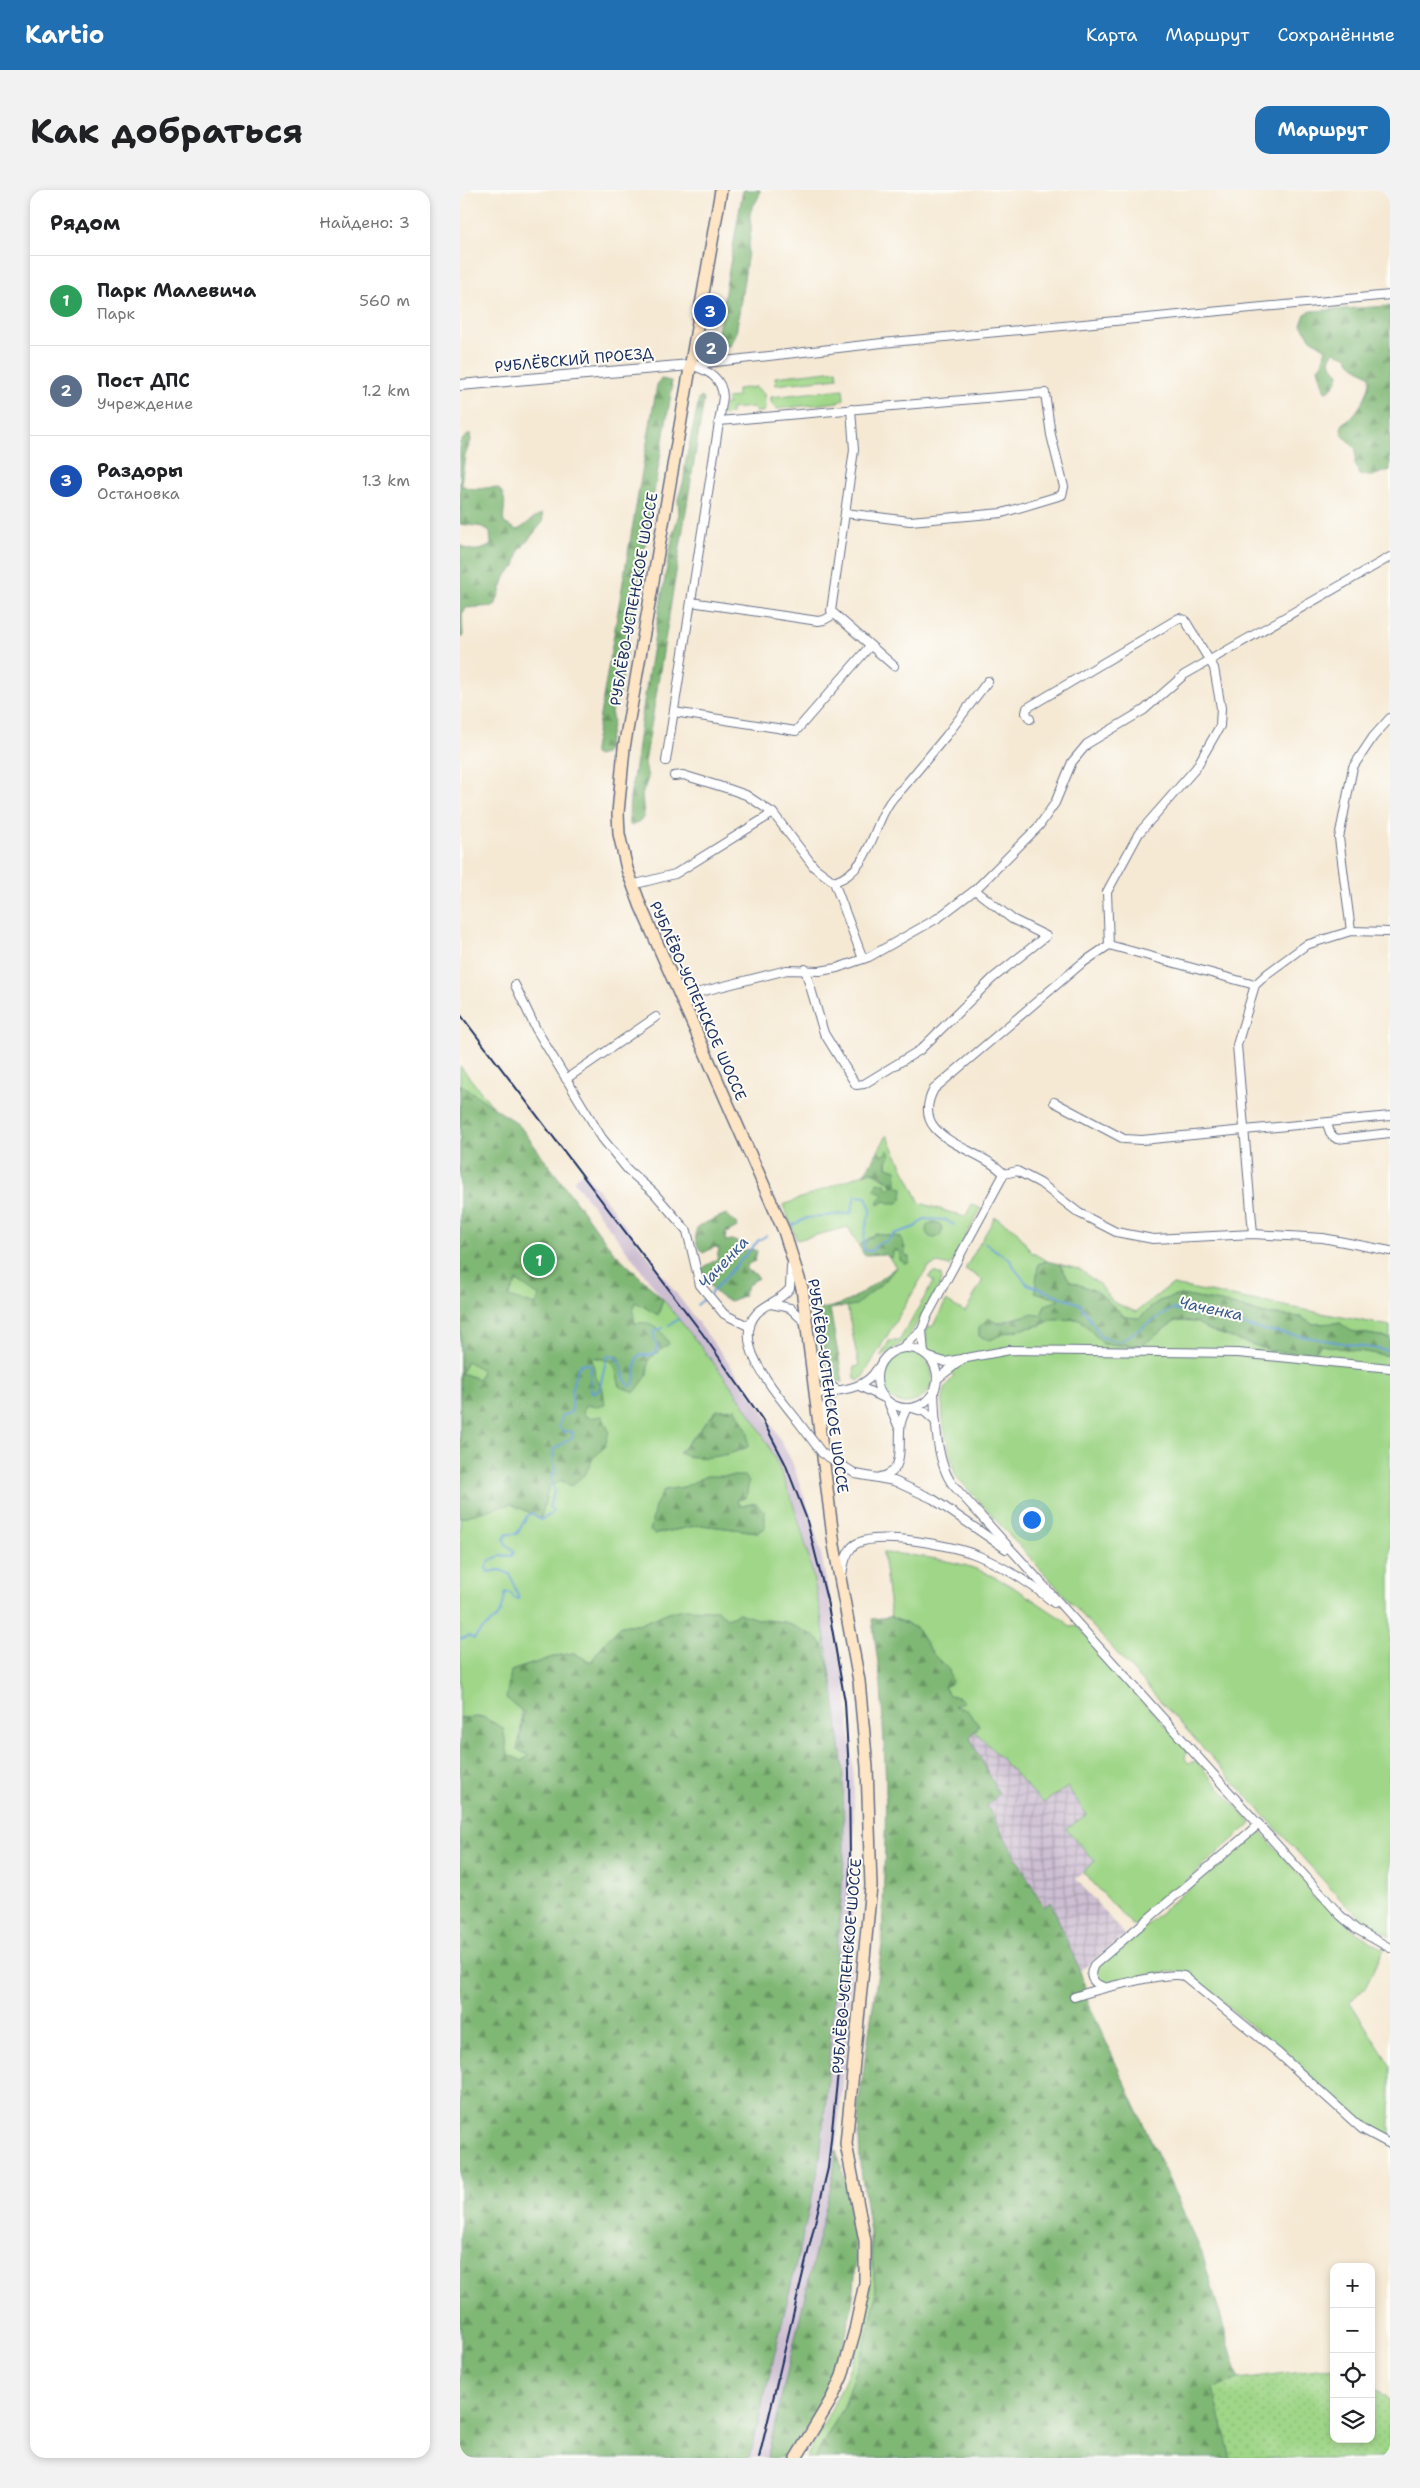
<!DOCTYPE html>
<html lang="ru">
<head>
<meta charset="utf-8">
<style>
	:root { --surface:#fff; --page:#f2f2f2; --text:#202124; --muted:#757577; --line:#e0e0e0; --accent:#1f6fb2 }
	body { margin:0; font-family:"Shantell Sans",sans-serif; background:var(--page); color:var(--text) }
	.controls { position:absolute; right:15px; bottom:15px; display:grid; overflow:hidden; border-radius:10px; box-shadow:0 2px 8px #0003 }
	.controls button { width:45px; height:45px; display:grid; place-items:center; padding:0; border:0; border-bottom:1px solid var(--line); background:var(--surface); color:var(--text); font:25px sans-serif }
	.you { position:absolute; left:571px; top:1329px; width:18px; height:18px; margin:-12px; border:4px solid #fff; border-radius:50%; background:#1a73e8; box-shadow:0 0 0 8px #1a73e833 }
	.badge { display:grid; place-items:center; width:32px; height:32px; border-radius:50%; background:var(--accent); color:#fff; font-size:16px; font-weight:700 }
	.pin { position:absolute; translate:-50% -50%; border:2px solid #fff; box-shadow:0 1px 5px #0006 }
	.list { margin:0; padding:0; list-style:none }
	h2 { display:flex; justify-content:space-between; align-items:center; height:65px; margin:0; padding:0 20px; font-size:21px }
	h2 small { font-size:16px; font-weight:400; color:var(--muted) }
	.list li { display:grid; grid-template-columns:32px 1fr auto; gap:15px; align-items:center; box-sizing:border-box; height:90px; padding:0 20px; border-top:1px solid var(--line) }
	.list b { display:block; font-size:19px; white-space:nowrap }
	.list p { margin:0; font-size:16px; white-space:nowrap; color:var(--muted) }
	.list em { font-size:16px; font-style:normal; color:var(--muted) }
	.icon { flex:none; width:28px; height:28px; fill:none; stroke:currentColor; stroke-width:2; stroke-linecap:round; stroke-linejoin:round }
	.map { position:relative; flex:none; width:930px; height:2268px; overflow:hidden; border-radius:15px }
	header { display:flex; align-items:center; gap:30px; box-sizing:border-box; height:70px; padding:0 25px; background:var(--accent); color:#fff }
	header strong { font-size:24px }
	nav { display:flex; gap:28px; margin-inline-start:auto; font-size:18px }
	.intro { display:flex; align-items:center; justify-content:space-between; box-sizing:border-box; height:120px; padding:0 30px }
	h1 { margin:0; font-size:35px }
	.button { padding:12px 22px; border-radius:15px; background:var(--accent); color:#fff; font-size:18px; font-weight:700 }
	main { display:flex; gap:30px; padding:0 30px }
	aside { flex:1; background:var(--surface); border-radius:15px; box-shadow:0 2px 8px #0003 }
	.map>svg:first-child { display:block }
	.industrial { fill:url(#industrial-grid) }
	.railway { fill:#cdbed2 }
	.green { fill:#9fd687; stroke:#5d8272; fill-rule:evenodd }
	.forest { fill:url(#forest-firs); stroke:#4d7369; fill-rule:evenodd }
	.garden { fill:url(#garden-dots); stroke:#5d8272 }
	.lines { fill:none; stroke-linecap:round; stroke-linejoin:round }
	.stream { stroke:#659fd5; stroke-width:2 }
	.minor-casing { stroke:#677087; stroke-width:10 }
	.tertiary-casing { stroke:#677087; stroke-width:12 }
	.secondary-casing { stroke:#677087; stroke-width:14 }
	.minor { stroke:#fff; stroke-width:8 }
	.tertiary { stroke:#fff; stroke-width:10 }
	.secondary { stroke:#fde5c5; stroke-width:11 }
	.rail { stroke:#1b2f5e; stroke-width:2 }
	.minor-bridge-casing { stroke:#677087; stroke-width:10; stroke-linecap:butt }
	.minor-bridge { stroke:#fff; stroke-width:8 }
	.labels { text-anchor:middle; stroke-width:4; stroke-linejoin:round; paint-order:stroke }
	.street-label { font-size:15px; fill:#1b2f5e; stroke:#fdfcf7 }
	.water-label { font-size:16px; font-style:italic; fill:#395c8e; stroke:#fdfcf7 }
</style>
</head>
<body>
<header>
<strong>Kartio</strong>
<nav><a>Карта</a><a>Маршрут</a><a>Сохранённые</a></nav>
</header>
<div class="intro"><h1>Как добраться</h1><a class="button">Маршрут</a></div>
<main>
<aside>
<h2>Рядом<small>Найдено: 3</small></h2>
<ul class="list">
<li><span class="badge" style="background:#2e9e5b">1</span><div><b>Парк Малевича</b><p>Парк</p></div><em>560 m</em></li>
<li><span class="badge" style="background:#5c6f8a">2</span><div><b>Пост ДПС</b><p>Учреждение</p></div><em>1.2 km</em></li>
<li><span class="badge" style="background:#1a4fb4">3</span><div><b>Раздоры</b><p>Остановка</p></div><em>1.3 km</em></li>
</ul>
</aside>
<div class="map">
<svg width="930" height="2268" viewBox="0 0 930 2268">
	<defs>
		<pattern id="industrial-grid" width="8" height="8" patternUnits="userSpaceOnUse" patternTransform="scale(1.25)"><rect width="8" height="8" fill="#cdbed2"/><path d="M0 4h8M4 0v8" fill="none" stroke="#a69bae"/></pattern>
		<pattern id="forest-firs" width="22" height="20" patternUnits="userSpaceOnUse" patternTransform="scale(1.25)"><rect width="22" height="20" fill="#7fb774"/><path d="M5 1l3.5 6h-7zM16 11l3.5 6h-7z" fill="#679562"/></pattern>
		<pattern id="garden-dots" width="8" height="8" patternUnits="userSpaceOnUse" patternTransform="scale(1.25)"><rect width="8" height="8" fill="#9fd687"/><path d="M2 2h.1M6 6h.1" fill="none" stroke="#88b877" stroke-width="1.8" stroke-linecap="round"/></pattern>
	</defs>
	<rect width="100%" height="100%" fill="#fdfcf7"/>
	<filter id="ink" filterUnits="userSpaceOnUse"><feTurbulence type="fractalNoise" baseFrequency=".02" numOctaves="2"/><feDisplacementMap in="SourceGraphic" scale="10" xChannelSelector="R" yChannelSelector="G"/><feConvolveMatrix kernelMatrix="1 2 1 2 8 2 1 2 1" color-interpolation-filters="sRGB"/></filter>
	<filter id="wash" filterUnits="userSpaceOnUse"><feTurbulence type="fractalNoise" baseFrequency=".0096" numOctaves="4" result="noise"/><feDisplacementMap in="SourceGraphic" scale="20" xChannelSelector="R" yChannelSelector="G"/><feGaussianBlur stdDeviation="1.12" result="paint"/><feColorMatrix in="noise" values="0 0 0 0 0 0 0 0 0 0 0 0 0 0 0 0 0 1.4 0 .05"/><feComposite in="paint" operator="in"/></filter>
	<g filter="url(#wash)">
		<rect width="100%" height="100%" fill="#f5e9d4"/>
		<polygon class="industrial" points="516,1542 583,1613 608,1597 626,1625 636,1671 616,1689 665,1745 620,1781 591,1712 585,1717 526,1615 510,1548"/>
		<polygon class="railway" points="124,981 289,1200 315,1240 332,1272 353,1332 362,1369 386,1496 394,1592 394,1661 389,1832 384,1882 373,1986 307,2268 290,2268 359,1977 366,1909 384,1670 383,1580 373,1497 359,1413 341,1338 328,1301 304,1247 283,1214 113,990"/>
		<g class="green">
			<polygon points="377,180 378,188 316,195 315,187"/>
			<polygon points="296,197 304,204 305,217 303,222 295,222 294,217 271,219 271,224 262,225 264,214 268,214 267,208 277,207 277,199"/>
			<polygon points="383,199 384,209 379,212 317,219 311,212 311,207"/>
			<path d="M 0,876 L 199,1122 L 203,1109 C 236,1152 278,1199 304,1247 C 346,1324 359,1412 373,1497 L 363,1454 L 324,1432 L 297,1429 L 279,1423 L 267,1429 L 209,1422 L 183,1433 L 161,1436 L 145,1452 L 131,1472 L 113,1463 L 96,1466 L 51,1481 C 60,1513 66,1526 57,1559 L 68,1565 L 62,1571 L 48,1565 L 23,1527 L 0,1528 ZM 257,1220 L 242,1266 L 228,1267 L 219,1263 ZM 224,1297 L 277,1310 L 279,1316 L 298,1342 L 241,1335 L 195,1344 L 204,1300 Z"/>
			<path d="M 427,945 L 460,1013 L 505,1027 L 512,1014 L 521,1019 L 490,1076 L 478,1073 L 468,1077 L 402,1188 L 398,1191 L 395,1189 L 394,1177 L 399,1176 L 387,1116 C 407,1107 423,1094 436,1077 L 429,1068 L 432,1067 L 434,1059 L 445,1066 L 441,1047 L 415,1044 L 399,1056 L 388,1037 L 337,1050 L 323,1015 L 411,981 L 430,992 L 433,997 L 419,1001 L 424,1004 L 418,1014 C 433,1007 435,995 435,980 L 427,977 L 428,961 L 422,966 L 418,961 Z"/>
			<path d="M 535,1027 L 556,1040 L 571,1062 L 587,1071 L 578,1074 L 601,1110 L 581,1125 C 563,1123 539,1134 519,1137 L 519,1146 L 530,1150 L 545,1143 L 581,1135 L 591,1130 L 620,1129 L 643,1154 L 681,1156 L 715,1131 L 736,1132 L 751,1141 L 812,1161 L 861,1155 L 930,1166 L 930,1746 L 901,1728 L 882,1711 L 495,1285 C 490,1259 470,1205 494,1187 L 484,1169 L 466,1162 L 466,1138 L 473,1136 L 486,1111 L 505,1122 L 523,1090 L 505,1079 Z"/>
			<polygon points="599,1074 621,1080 641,1096 653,1112 676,1122 708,1097 713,1095 930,1136 930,1148 890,1141 880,1133 852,1134 841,1127 804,1124 761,1112 720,1105 699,1111 679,1128 665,1127 638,1102 610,1091"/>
			<polygon points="474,1082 481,1085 482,1091 446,1151 420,1167 429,1151 439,1151 474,1091 468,1087"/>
			<circle cx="446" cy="1187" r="26"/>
			<path d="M 423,1363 C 447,1364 476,1368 500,1374 C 537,1383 573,1410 605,1431 L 610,1437 L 617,1436 L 727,1560 L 725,1568 L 728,1573 L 736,1571 L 791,1633 L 677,1735 L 672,1735 L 623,1682 L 635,1671 L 606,1639 L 626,1625 L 608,1597 L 583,1613 L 516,1542 L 519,1535 L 493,1516 L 503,1512 L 489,1505 L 484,1497 L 489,1480 L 472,1463 L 456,1438 L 431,1427 Z"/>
			<path d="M 800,1641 L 854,1701 L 852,1707 L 856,1710 L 861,1710 L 897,1743 L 924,1759 L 906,1796 L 890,1812 L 930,1875 L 930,1949 L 898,1930 L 824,1863 L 727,1783 C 700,1778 670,1792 642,1794 L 635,1786 L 636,1778 L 641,1774 L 794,1642 Z"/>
			<path d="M 410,2043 L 416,2108 L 404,2157 L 384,2217 L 354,2268 L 346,2268 C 370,2223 394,2178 405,2127 C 411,2100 409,2071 410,2043 Z"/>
		</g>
		<g class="forest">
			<path d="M 283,0 L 300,0 C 299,12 292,14 290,24 C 289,30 292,35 291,41 L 276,144 L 270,156 L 262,155 L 258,149 L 258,142 Z"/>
			<path d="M 930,116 L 930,280 L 912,286 L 899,285 L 895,273 L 896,259 L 882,245 L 881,238 L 884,232 C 896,228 912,199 910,186 L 894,176 L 886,166 L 874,162 L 870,167 L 871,174 L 879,184 C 878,191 872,200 865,202 L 858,178 L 862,173 L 866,159 L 851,149 L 841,135 L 845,124 L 851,121 Z"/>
			<polygon points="201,189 211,191 212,198 159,505 151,522 153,530 147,560 145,564 138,566 134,564 134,560 197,195"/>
			<path d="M 242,207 L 244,210 L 185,573 L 188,588 L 182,605 L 184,627 L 173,636 L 170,635 C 167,611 174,587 177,563 C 186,490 200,416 213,344 L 219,324 L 218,309 L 224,290 L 225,275 L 239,209 Z"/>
			<path d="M 10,243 L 11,251 L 5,265 L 1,294 C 16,307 37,288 43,305 C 47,314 42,324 44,333 L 57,340 C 67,336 71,327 82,324 L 83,332 L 59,361 L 55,376 L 45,387 L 35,416 L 6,418 L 2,424 L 3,446 L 0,448 L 0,355 C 10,362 20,362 31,355 L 30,341 L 23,337 L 0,334 L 0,252 Z"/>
			<path d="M 0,894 L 59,935 L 152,1060 L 203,1109 L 198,1125 L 175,1112 L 173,1122 L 175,1133 C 194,1131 200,1137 209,1154 L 189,1169 L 187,1186 L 175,1202 L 160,1197 L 155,1177 L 151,1171 L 132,1167 L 135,1185 L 143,1200 L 145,1215 L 137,1217 L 125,1215 L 123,1224 L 129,1228 L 142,1226 L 149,1241 L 145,1257 L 133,1268 L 126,1283 L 111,1296 L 102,1291 L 89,1296 L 81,1328 L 51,1314 L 0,1328 ZM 57,1091 L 79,1106 L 76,1115 L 48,1107 ZM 7,1171 L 22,1180 L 19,1189 L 1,1183 Z"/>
			<path d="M 428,960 L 430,966 L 427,971 L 427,977 L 436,980 L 436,996 L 443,998 L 442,1008 L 438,1013 L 430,1013 L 425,1011 L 418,1015 L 418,1010 L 424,1004 L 415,1000 L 417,993 L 425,994 L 429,999 L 433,997 C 429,989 419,984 411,981 L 404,984 L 418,961 L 422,966 Z"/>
			<path d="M 266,1024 L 276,1033 L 277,1037 L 266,1043 L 265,1051 L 272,1050 L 279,1053 L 276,1060 L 279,1062 L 290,1059 L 297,1061 L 295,1071 L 288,1074 L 286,1080 L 297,1085 L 298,1088 L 287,1096 L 283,1106 L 270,1111 C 256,1108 247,1092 241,1079 L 257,1069 L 259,1058 L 255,1057 L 243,1063 C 236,1057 233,1044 238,1036 Z"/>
			<circle cx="474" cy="1040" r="8"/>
			<polygon points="415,1044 441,1047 445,1058 445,1065 449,1067 449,1073 444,1073 440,1070 440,1062 435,1059 431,1067 429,1068 425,1064 404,1065 399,1056"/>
			<polygon points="587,1071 599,1074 610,1091 638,1102 665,1127 679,1128 699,1111 720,1105 761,1112 804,1124 841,1127 852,1134 880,1133 891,1141 930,1148 930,1166 861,1155 853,1164 812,1161 751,1141 736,1132 715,1131 681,1156 643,1154 620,1129 591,1130 581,1135 545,1143 530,1150 519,1146 519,1137 528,1128 539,1134 570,1124 581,1125 585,1115 600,1110 575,1102 578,1074"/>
			<path d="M 436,1077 L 426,1090 L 396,1115 L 370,1119 L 383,1192 L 369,1190 L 369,1182 L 363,1178 L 356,1119 C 387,1119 412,1095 436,1077 Z"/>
			<path d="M 276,1219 L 288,1242 L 288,1257 C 268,1266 239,1272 219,1263 L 257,1220 Z"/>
			<polygon points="246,1286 286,1286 289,1292 286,1308 277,1310 279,1316 296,1313 305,1322 305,1338 298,1342 241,1335 195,1344 190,1341 195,1316 204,1300 224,1297"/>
			<polygon points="225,1419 257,1420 267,1428 279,1423 297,1429 324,1432 353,1445 363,1454 373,1498 383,1580 384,1670 366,1909 359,1977 290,2268 0,2268 0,1528 23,1527 43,1538 48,1565 63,1571 68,1565 57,1559 61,1543 63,1522 46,1508 51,1481 96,1466 113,1463 131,1472 145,1452 161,1436 183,1433 209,1422"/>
			<polygon points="431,1427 456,1438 472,1463 489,1480 492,1493 484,1497 489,1505 498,1506 504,1512 494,1516 507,1520 519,1536 510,1548 539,1604 527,1616 584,1717 591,1712 626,1796 623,1801 742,2063 779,2189 753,2198 771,2268 354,2268 384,2217 404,2157 416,2108 410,2043 400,1974 398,1917 422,1755 425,1648 426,1594 421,1495 412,1429"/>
			<path d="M 376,1960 C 400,2030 402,2092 381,2163 C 378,2173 376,2186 371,2196 C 360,2221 342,2245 328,2268 L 307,2268 L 373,1986 Z"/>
		</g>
		<polygon class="garden" points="874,2177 874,2249 911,2249 911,2194 930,2210 930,2268 771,2268 753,2198 779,2189"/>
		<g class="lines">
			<g class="stream">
				<path d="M 333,1035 L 347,1028 L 391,1023 L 395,1006 L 406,1007 L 411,1020 C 407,1030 401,1051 405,1061 L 411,1061 L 418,1054 L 427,1051 L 434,1044 L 455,1037 L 464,1029 L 486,1030 L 494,1035"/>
				<polyline points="525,1053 550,1070 552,1075 567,1094 620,1114 641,1147 659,1152 712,1119 804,1140 930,1161"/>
				<polyline points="250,1104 299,1050 306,1046"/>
				<polyline points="237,1115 247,1107"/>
				<polyline points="209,1135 219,1129"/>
				<path d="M 0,1449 L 10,1446 L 14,1449 C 21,1438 30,1435 38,1426 C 44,1420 43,1410 46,1402 L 51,1403 L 54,1408 L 59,1409 L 50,1384 L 40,1380 L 28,1382 L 26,1378 C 30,1367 42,1364 52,1366 L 54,1361 L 46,1354 L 44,1349 L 47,1344 L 57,1344 L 67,1326 L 72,1323 L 80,1330 L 90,1325 L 93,1321 L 89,1317 L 94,1301 L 91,1286 L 95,1283 L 93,1260 L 112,1247 L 113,1242 L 102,1241 L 99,1236 L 102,1225 L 108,1224 L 112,1220 C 112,1205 111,1187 121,1174 L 127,1173 L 131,1177 L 130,1199 L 134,1203 L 139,1200 L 147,1167 L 152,1165 C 165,1171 160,1188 170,1197 C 180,1187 172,1175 179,1165 L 190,1165 L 196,1163 L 197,1157 L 193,1142 L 203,1138"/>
			</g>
		</g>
	</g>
	<g filter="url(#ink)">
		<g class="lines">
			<defs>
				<g id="minor">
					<polyline points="230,175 422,153 930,105"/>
					<polyline points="391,219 394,260 371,421 434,476"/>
					<polyline points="259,231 585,203 591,245 604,297 602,305 542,323 450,331 385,323"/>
					<polyline points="231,412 358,431 364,430 373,425"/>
					<polyline points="214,522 336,541 410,456"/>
					<polyline points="570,529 566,523 567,518 719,428 725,430 754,478 761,518 760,536 736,578 679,643 647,702 649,755"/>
					<path d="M 206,571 L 263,207 C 262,188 249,181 233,176"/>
					<polyline points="214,586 223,585 269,599 286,605 313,623 354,677 374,692 403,769"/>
					<path d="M 374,692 C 416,679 411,623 442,599 L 486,546 L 528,491"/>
					<polyline points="172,695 215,684 313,623"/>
					<polyline points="891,741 879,648 893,577 913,547 930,528"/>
					<polyline points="345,779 364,843 396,895 404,894 460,860 533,788 586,746 552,729 515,700"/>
					<polyline points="55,795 76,839 142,948 168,980 194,1003 227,1041 240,1095 264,1124 290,1137"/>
					<polyline points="221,810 240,802 327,780 360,781 377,778 409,767 478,728 515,700 579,636 595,613 612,572 627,554 684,520 724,485 930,367"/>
					<polyline points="106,889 196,827"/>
					<polyline points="594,912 664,949 682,950 930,926"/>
					<polyline points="867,934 871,945 877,949 930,943"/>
					<path d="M 544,984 C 521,957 446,950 474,899 L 621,774 L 649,755 L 795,795"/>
					<polyline points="793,1044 777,855 795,795 808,783 846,755 891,741 930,742"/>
					<path d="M 331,1076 L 330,1098 C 322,1110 307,1113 297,1123 C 269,1153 319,1206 337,1230"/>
					<polyline points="311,1114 330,1118 347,1134"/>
					<polyline points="443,1157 462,1140"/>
					<circle cx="447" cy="1188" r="30"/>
					<polyline points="464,1163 462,1140 467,1126 544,984 557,981 580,993 619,1023 656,1042 693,1049 793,1044 863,1048 930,1061"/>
					<polyline points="469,1167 485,1172 550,1160 778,1163 930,1178"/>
					<polyline points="355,1168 365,1192 377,1200"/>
					<polyline points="477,1189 504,1168"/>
					<polyline points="399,1196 422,1207"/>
					<path d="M 474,1201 C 475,1228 476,1273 493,1295 L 880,1725 L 896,1739 L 930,1758"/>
					<path d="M 355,1204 C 377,1200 405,1201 417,1179"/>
					<polyline points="429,1214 439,1238"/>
					<polyline points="452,1218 465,1222 476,1232"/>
					<polyline points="362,1234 367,1211 377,1200"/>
					<polyline points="396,1284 434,1291 473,1309 546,1359"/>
					<path d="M 420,1287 C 444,1283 439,1259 440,1241 C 440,1232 443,1226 447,1218"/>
					<path d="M 382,1386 C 383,1376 385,1365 392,1357 C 410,1338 496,1356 519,1366 C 546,1378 572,1394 594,1413"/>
					<path d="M 644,1797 C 632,1793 628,1786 634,1775 L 799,1634"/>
					<path d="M 614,1807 C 634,1800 707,1781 724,1786 L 817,1862 L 902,1939 L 930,1954"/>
				</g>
				<polyline id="tertiary" points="0,195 230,175"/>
				<polyline id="secondary" points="261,0 164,558 158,623 159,644 167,679 181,717 324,1041 342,1098 374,1355 399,1491 407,1577 411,1696 386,1954 405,2051 405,2093 395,2140 382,2186 372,2208 336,2268"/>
			</defs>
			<use href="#minor" class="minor-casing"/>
			<use href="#tertiary" class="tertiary-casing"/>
			<use href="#secondary" class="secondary-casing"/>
			<use href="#minor" class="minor"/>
			<use href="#tertiary" class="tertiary"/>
			<use href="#secondary" class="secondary"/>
			<polyline class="rail" points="0,824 242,1143 302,1229 325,1273 346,1327 367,1410 385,1512 389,1582 390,1670 387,1796 368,1978 299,2268"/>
			<defs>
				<polyline id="minor-bridge" points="337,1230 362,1263 396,1284"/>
			</defs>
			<use href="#minor-bridge" class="minor-bridge-casing"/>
			<use href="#minor-bridge" class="minor-bridge"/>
		</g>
	</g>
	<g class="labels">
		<g class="street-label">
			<text transform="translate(114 170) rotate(-5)" y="5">РУБЛЁВСКИЙ ПРОЕЗД</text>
			<text transform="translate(174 409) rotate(-80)" y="5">РУБЛЁВО-УСПЕНСКОЕ ШОССЕ</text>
			<text transform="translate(238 811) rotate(66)" y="5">РУБЛЁВО-УСПЕНСКОЕ ШОССЕ</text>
			<text transform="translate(368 1196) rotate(82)" y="5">РУБЛЁВО-УСПЕНСКОЕ ШОССЕ</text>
			<text transform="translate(387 1776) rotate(-85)" y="5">РУБЛЁВО-УСПЕНСКОЕ ШОССЕ</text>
		</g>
		<g class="water-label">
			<text transform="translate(263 1072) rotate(-47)" y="6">Чаченка</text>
			<text transform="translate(751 1118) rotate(12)" y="6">Чаченка</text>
		</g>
	</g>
</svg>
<div class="controls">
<button>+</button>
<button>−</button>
<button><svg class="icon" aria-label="locate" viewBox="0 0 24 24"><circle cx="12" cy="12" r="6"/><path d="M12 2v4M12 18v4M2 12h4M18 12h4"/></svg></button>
<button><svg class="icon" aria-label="layers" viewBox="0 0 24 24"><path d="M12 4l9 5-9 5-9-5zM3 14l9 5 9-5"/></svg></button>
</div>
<div class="you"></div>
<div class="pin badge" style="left:79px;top:1070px;background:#2e9e5b">1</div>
<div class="pin badge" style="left:251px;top:158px;background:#5c6f8a">2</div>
<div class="pin badge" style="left:250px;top:121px;background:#1a4fb4">3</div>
</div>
</main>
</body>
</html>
